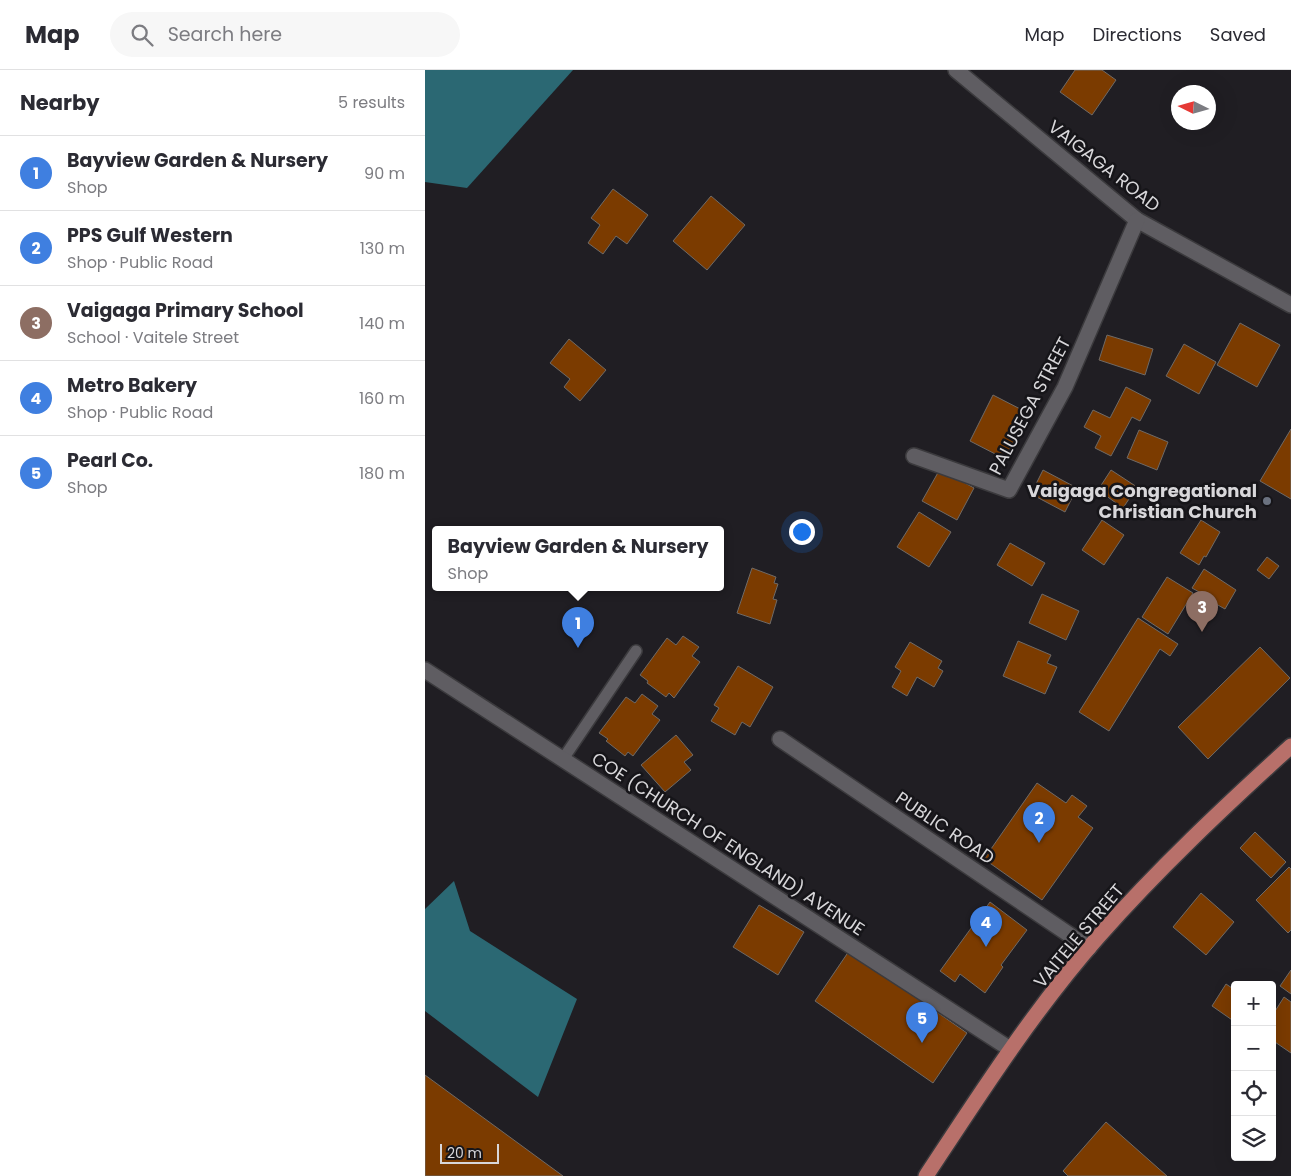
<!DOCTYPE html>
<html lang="en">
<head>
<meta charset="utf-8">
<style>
	:root { --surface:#fff; --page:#f7f7f7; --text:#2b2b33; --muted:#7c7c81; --line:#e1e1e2; --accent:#111827 }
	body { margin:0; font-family:Poppins,sans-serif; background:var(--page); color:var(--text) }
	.controls { position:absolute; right:15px; bottom:15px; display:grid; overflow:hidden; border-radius:5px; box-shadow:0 5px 20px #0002 }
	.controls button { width:45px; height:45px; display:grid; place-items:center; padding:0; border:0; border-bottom:1px solid var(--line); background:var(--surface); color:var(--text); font:25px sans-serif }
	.compass { position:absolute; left:746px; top:15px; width:45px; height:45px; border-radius:50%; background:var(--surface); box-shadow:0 5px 20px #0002; rotate:275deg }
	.scale { position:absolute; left:15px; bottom:12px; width:59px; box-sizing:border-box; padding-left:5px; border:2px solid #d8d7da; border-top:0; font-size:14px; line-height:18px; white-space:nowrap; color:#d8d7da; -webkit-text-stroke:4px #161519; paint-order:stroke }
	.you { position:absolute; left:376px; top:461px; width:18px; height:18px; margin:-12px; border:4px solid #fff; border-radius:50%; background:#1a73e8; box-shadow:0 0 0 8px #1a73e833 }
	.badge { display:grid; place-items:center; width:32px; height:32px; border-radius:50%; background:var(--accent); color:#fff; font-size:16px; font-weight:700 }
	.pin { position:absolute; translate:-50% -41px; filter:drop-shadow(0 1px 2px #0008) }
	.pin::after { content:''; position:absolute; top:26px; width:18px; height:15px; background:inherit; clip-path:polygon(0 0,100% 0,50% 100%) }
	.popup { position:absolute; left:7px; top:456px; width:292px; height:65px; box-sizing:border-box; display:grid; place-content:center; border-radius:5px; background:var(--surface); filter:drop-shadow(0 1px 4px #0005); font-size:16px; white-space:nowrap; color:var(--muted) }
	.popup b { font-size:19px; color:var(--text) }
	.popup::after { content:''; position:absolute; left:50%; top:100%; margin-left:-10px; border:10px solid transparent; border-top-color:var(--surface) }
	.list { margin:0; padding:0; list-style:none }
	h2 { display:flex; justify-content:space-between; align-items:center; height:65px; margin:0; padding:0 20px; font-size:21px }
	h2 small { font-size:16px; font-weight:400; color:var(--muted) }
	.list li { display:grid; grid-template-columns:32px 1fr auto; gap:15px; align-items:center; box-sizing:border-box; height:75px; padding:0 20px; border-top:1px solid var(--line) }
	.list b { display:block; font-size:19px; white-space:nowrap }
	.list p { margin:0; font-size:16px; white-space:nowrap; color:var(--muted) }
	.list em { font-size:16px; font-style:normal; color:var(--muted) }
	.icon { flex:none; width:28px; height:28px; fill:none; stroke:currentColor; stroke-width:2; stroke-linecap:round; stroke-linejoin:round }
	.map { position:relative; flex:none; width:866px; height:1106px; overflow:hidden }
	header { display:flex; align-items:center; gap:30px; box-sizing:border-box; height:70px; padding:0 25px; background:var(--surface); border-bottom:1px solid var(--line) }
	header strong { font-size:24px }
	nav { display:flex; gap:28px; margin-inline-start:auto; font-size:18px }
	.search { width:350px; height:45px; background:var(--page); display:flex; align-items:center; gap:12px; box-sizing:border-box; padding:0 18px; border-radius:28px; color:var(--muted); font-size:19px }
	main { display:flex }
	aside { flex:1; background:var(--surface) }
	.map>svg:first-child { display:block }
	.water { fill:#2b6873 }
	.building { fill:#7b3b00; stroke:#6f6a66 }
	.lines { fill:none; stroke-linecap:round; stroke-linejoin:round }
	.lane-casing { stroke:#3b3a3d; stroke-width:14 }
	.street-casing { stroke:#3b3a3d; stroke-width:18 }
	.primary-casing { stroke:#3b3a3d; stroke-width:18 }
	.lane { stroke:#5f5d62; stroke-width:11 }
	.street { stroke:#5f5d62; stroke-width:15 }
	.primary { stroke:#b8706a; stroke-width:15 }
	.worship-dot { fill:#6b7280; stroke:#161519; stroke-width:2 }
	.labels { text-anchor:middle; stroke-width:5; stroke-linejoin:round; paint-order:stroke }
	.street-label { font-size:18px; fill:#d8d7da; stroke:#161519 }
	.poi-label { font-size:18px; font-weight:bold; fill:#d8d7da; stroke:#161519; text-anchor:end }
</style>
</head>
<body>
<header>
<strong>Map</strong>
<div class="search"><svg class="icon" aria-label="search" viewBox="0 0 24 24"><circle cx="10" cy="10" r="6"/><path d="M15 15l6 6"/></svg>Search here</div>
<nav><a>Map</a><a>Directions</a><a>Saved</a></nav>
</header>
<main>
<aside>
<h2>Nearby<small>5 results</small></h2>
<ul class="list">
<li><span class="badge" style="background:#3f7fe0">1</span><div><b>Bayview Garden &amp; Nursery</b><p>Shop</p></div><em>90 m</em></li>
<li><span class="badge" style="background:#3f7fe0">2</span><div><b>PPS Gulf Western</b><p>Shop · Public Road</p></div><em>130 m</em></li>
<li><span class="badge" style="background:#8d6e63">3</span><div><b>Vaigaga Primary School</b><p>School · Vaitele Street</p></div><em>140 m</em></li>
<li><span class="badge" style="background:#3f7fe0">4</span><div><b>Metro Bakery</b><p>Shop · Public Road</p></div><em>160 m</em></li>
<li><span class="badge" style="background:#3f7fe0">5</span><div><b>Pearl Co.</b><p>Shop</p></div><em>180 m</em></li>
</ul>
</aside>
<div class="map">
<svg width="866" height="1106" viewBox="0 0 866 1106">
	<rect width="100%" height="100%" fill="#201e23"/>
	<g class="water">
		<polygon points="0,0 148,0 42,118 0,112"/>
		<polygon points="29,811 45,861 152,929 113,1027 0,941 0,839"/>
	</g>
	<g class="building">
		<polygon points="650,0 677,0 691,10 667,45 635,22"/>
		<polygon points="188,119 223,145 202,174 191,166 178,184 163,173 175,155 166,148"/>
		<polygon points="286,126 320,155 282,200 248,171"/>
		<polygon points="815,253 855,275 832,317 792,295"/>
		<polygon points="682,265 728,279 720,305 674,290"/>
		<polygon points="144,269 181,300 155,331 139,317 145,309 125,293"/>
		<polygon points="759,274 791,292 774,324 741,306"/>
		<polygon points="701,317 726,330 715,351 707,347 686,386 670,378 676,366 659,357 668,340 685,348"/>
		<polygon points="568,325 603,343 580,389 545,371"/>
		<polygon points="866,359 866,429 835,411"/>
		<polygon points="714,360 743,372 732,400 702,388"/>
		<polygon points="515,399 549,418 532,450 497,431"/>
		<polygon points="618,400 652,418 640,442 606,424"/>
		<polygon points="686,400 712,417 698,438 673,420"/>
		<polygon points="494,442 526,462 504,497 472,477"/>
		<polygon points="677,450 699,465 679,495 657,480"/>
		<polygon points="776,450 795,462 781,487 779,486 774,495 755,483"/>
		<polygon points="585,473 620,493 607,516 572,495"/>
		<polygon points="842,487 854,496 844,509 832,500"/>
		<polygon points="327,498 351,507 349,513 353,514 348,529 352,530 345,554 312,543"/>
		<polygon points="779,499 811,520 800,539 775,525 776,523 767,518"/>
		<polygon points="742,507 768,523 743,564 717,547"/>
		<polygon points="617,524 654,541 641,570 604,553"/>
		<polygon points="713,548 753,574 745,586 735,579 684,661 654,642"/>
		<polygon points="258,566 274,577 267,586 275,592 249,628 244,623 241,627 222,613 223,611 215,605 242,568 251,575"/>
		<polygon points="593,571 626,585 622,593 632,597 620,624 578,606"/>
		<polygon points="485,572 517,591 513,598 518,601 509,617 492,607 482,626 467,617 476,601 470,597"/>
		<polygon points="835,577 865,608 783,689 753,657"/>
		<polygon points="313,596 348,617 325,657 317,652 310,665 286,651 294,638 289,635"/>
		<polygon points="217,624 233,636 227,644 235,650 208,686 203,682 200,686 181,671 183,669 174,663 201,627 210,633"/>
		<polygon points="251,665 268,685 259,692 266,700 240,722 216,695"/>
		<polygon points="612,713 641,733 647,725 662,736 653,747 668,758 617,830 559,789"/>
		<polygon points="830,762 861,792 846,808 815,778"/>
		<polygon points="864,797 866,799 866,860 863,863 831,830"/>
		<polygon points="776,823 809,852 781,885 748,857"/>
		<polygon points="565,832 602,860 576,895 578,897 560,923 535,904 530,912 515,901"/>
		<polygon points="334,835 379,862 353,905 308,877"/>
		<polygon points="424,881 542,963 508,1013 390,931"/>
		<polygon points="866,900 866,924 855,916"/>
		<polygon points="801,914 810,920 810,952 787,936"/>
		<polygon points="859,927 866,932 866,983 847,970 847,946"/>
		<polygon points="0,1005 138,1106 0,1106"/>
		<polygon points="681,1052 742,1106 643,1106 638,1101"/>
	</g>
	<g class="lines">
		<defs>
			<polyline id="lane" points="138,689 211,581"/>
			<g id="street">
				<polyline points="531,0 712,150 866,235"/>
				<polyline points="489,386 584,420 640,317 712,150"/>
				<polyline points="0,600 585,979"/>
				<polyline points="355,669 664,878"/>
			</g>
			<path id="primary" d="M 501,1106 C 555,1024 608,941 673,867 C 733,799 799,737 866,676"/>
		</defs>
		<use href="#lane" class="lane-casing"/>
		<use href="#street" class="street-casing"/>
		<use href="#primary" class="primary-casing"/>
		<use href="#lane" class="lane"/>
		<use href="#street" class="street"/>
		<use href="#primary" class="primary"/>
	</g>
	<circle class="worship-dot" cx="842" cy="431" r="5"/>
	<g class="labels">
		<g class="street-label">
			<text transform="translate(679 96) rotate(38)" y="6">VAIGAGA ROAD</text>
			<text transform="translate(605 336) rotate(-62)" y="6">PALUSEGA STREET</text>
			<text transform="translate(520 758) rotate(34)" y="6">PUBLIC ROAD</text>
			<text transform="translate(303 774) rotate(33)" y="6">COE (CHURCH OF ENGLAND) AVENUE</text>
			<text transform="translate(654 866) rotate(-50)" y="6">VAITELE STREET</text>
		</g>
		<g class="poi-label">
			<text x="832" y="427">Vaigaga Congregational<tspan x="832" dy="21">Christian Church</tspan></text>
		</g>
	</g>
</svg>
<div class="controls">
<button>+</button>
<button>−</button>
<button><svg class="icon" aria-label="locate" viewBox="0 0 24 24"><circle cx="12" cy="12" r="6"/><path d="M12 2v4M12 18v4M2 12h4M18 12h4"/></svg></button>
<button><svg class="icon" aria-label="layers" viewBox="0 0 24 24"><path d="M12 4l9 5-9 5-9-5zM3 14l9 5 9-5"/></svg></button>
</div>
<svg class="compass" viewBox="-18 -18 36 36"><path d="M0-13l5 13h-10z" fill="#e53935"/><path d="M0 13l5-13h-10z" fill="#7c7c81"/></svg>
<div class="scale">20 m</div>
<div class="you"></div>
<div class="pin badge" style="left:153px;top:578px;background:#3f7fe0">1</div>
<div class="popup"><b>Bayview Garden &amp; Nursery</b>Shop</div>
<div class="pin badge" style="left:614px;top:773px;background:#3f7fe0">2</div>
<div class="pin badge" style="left:777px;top:562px;background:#8d6e63">3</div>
<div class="pin badge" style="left:561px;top:877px;background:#3f7fe0">4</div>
<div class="pin badge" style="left:497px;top:973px;background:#3f7fe0">5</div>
</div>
</main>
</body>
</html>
